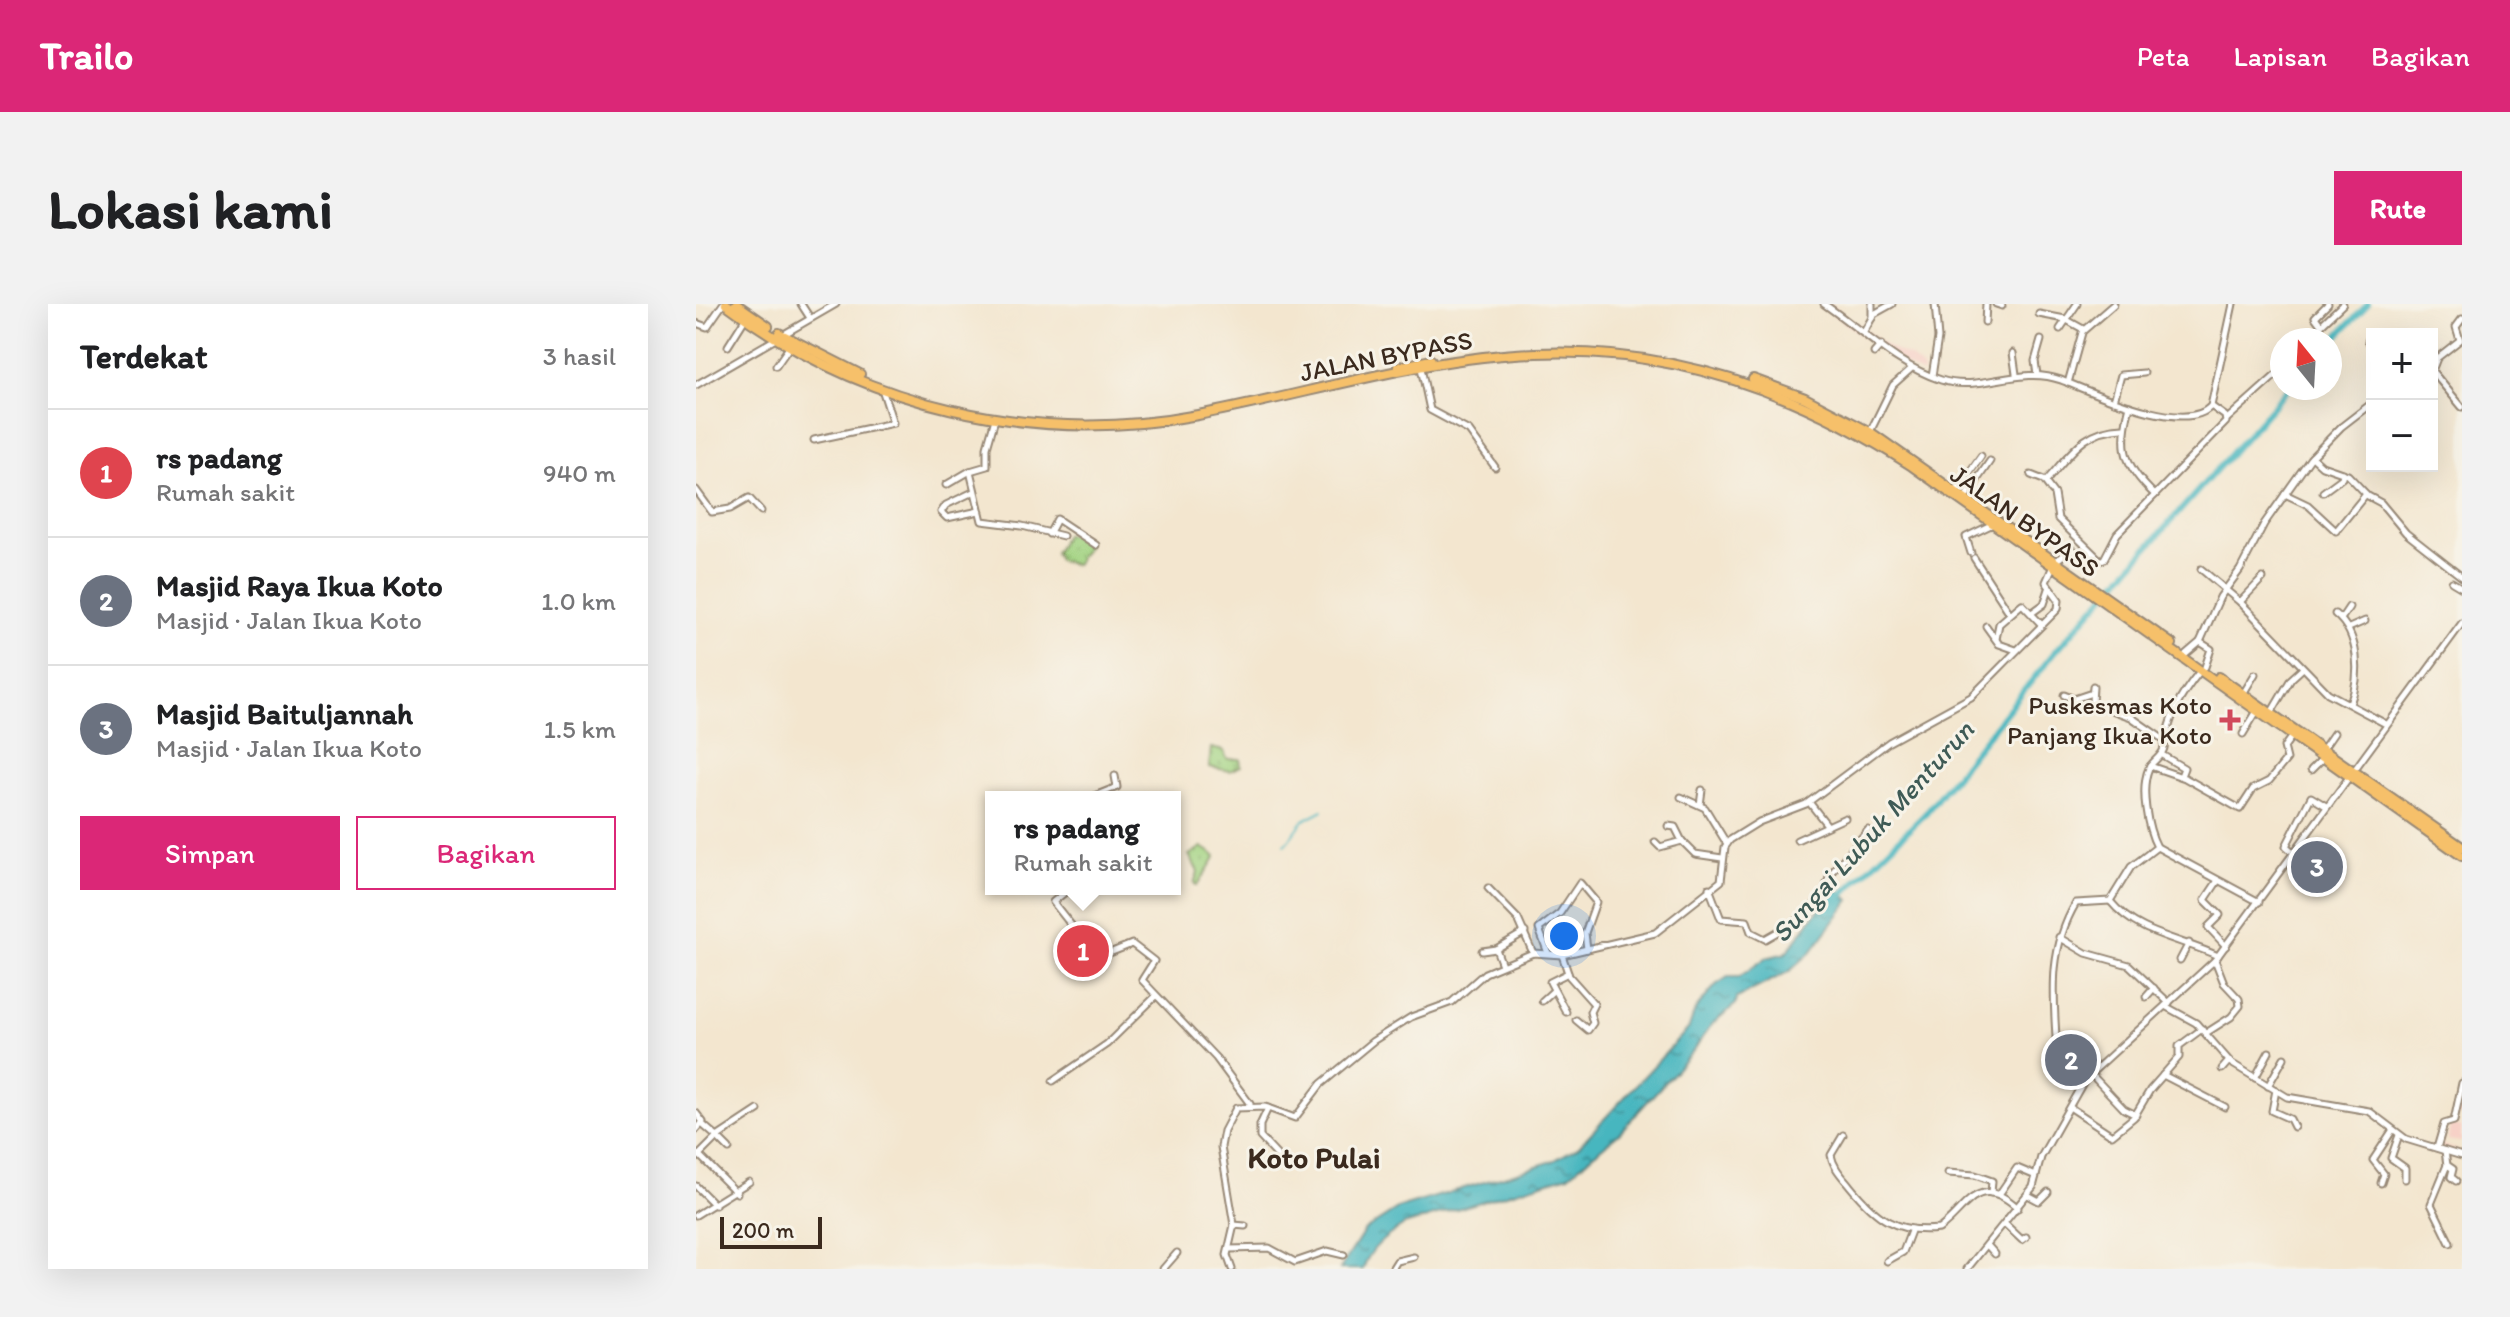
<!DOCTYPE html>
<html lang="id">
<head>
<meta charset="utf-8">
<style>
	:root { --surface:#fff; --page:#f2f2f2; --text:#202124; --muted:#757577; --line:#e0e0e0; --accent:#db2777 }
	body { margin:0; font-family:Itim,sans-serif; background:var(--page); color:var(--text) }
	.controls { position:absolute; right:24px; top:24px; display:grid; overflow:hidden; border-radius:0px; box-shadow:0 8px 32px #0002 }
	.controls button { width:72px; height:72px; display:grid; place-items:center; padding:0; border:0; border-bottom:2px solid var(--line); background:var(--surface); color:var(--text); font:40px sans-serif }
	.compass { position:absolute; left:1574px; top:24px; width:72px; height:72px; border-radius:50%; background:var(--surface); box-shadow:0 8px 32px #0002; rotate:342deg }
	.scale { position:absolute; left:24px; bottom:20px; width:102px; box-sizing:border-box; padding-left:8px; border:4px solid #3b2a1e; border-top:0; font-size:22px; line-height:28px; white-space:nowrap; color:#3b2a1e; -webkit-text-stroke:6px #f7f3e8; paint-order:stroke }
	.you { position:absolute; left:868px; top:632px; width:28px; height:28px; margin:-20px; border:6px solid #fff; border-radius:50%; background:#1a73e8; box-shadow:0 0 0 12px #1a73e833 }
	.badge { display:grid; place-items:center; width:52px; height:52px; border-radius:50%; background:var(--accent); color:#fff; font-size:26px; font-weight:700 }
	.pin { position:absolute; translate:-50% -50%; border:4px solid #fff; box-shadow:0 2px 8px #0006 }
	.popup { position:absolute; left:289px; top:487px; width:196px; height:104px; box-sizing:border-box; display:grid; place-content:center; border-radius:0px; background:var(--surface); filter:drop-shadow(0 2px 6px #0005); font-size:26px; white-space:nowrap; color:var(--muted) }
	.popup b { font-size:30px; color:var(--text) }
	.popup::after { content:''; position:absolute; left:50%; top:100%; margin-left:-16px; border:16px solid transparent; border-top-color:var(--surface) }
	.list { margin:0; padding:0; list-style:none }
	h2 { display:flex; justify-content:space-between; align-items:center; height:104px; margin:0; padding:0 32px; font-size:34px }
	h2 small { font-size:26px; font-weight:400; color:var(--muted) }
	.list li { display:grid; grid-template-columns:52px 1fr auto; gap:24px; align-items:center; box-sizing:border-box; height:128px; padding:0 32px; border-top:2px solid var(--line) }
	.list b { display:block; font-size:30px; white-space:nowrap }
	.list p { margin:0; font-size:26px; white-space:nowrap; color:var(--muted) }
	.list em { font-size:26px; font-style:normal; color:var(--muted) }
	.actions { display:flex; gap:16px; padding:24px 32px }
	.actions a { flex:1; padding:18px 0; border:2px solid var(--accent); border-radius:0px; text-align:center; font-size:28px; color:var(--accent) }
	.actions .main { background:var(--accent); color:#fff }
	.map { position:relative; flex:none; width:1766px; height:965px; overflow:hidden; border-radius:0px }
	header { display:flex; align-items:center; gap:48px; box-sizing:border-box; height:112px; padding:0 40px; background:var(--accent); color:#fff }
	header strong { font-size:38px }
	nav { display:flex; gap:44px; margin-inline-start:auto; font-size:28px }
	.intro { display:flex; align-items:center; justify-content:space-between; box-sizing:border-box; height:192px; padding:0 48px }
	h1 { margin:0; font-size:56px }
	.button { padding:20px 36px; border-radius:0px; background:var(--accent); color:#fff; font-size:28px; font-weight:700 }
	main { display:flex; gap:48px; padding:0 48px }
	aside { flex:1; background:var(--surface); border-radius:0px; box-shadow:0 8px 32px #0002 }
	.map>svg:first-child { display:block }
	.built { fill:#f7d1c7 }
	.grass { fill:url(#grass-dots); stroke:#6e7e50; stroke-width:2 }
	.water { fill:url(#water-ripples); stroke:#41706e; stroke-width:2 }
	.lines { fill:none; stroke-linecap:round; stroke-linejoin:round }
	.stream { stroke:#47b6bf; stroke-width:2 }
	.river { stroke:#47b6bf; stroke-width:6 }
	.minor-casing { stroke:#978876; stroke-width:9 }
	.highway-casing { stroke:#978876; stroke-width:12 }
	.minor { stroke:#fff; stroke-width:5 }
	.highway { stroke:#f6c06b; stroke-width:8 }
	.poi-dot { fill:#d1495b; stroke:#f7f3e8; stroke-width:3 }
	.labels { text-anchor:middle; stroke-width:6; stroke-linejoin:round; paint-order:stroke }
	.street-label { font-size:26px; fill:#3b2a1e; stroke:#f7f3e8 }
	.poi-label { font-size:26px; fill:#3b2a1e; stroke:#f7f3e8; text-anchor:end }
	.water-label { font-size:28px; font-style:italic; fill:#3f5b56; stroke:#f7f3e8 }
	.quarter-label { font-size:30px; font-weight:bold; fill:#3b2a1e; stroke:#f7f3e8 }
</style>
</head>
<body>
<header>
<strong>Trailo</strong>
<nav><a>Peta</a><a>Lapisan</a><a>Bagikan</a></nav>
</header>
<div class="intro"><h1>Lokasi kami</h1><a class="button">Rute</a></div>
<main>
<aside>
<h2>Terdekat<small>3 hasil</small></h2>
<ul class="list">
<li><span class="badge" style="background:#e0444e">1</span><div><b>rs padang</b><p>Rumah sakit</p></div><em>940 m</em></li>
<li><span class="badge" style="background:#6b7280">2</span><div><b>Masjid Raya Ikua Koto</b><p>Masjid · Jalan Ikua Koto</p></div><em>1.0 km</em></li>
<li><span class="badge" style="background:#6b7280">3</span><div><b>Masjid Baituljannah</b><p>Masjid · Jalan Ikua Koto</p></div><em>1.5 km</em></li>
</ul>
<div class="actions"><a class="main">Simpan</a><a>Bagikan</a></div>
</aside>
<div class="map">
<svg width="1766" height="965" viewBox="0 0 1766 965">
	<defs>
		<pattern id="grass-dots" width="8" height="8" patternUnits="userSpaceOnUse" patternTransform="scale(2)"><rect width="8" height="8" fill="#a2d381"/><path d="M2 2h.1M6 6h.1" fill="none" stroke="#8cb56f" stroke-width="1.8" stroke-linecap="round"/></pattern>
		<pattern id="water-ripples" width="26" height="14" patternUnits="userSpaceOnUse" patternTransform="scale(2)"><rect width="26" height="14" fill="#47b6bf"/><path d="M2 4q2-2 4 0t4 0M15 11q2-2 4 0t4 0" fill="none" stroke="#3c949b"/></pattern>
	</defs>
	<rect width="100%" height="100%" fill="#f7f3e8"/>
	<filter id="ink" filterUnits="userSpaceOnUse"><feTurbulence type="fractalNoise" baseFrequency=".0125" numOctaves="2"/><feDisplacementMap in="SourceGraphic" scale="16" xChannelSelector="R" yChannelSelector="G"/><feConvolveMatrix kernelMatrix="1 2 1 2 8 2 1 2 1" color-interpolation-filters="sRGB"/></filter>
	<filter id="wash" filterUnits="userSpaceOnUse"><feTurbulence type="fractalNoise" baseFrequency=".006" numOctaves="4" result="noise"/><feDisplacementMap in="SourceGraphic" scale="32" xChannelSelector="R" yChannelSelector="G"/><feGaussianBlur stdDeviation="1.8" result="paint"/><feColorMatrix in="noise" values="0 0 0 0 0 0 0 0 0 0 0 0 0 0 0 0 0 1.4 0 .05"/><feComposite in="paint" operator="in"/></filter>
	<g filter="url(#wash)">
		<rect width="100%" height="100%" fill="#f3e6cf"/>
		<g class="built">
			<polygon points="1135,0 1193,44 1216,54 1227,65 1227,70 1204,59 1129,5"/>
			<polygon points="1762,795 1766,795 1766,802 1762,803 1766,811 1761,811 1759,821 1765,823 1766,818 1765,838 1752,836 1754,822 1749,821 1746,841 1766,847 1744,844 1747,820 1759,821"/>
		</g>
		<g class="grass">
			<polygon points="378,230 392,240 379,261 362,256 359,248 369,231"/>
			<polygon points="515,444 528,447 531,455 544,455 545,462 534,467 513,463"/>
			<polygon points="506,543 520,552 501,582 498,579 502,568 493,551"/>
		</g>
		<path class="water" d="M 1139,584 L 1154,596 L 1115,648 L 1094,667 L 1041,694 L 1040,700 L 1016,720 L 997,747 L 923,829 L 873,871 L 708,921 C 689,933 674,944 667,965 L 644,965 L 669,926 L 703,904 L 857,857 L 883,842 L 993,724 L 999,706 L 1020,681 L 1032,673 L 1043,673 L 1070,654 L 1090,649 Z"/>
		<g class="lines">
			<polyline class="stream" points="589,541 608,516 627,506"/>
			<g class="river">
				<polyline points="1634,40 1672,0"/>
				<polyline points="1143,594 1228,511 1358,349 1593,84"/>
			</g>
		</g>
	</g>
	<g filter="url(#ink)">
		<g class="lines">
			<defs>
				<g id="minor">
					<polyline points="105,0 114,14"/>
					<path d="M 1128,0 C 1166,26 1201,62 1245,76 C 1285,89 1323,61 1365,76 C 1394,87 1489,132 1515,102 L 1537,0"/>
					<polyline points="1176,0 1176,14"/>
					<polyline points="1300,0 1306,2"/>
					<polyline points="1632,0 1619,13 1625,21 1647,0"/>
					<polyline points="1343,10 1369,15 1387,25 1372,79"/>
					<polyline points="1289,18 1290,0"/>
					<polyline points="0,19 11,23 27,0"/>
					<polyline points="1364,25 1381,0"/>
					<polyline points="1388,26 1418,0"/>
					<polyline points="1168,28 1178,10 1196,0"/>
					<polyline points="1676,30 1686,30"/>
					<polyline points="1672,37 1676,30"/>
					<polyline points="32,42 49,15"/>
					<polyline points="1178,49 1185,41"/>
					<polyline points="1317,49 1320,70"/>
					<polyline points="80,62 94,42"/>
					<polyline points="725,64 734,106 773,127 799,163"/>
					<polyline points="1736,67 1741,54 1764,36 1760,23 1766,15"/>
					<polyline points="1736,67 1766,103"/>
					<polyline points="1341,71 1339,57 1345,36"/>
					<polyline points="1236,72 1242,34 1239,0"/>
					<polyline points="0,81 140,0"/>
					<polyline points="1418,97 1425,71 1448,69"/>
					<path d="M 1434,102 C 1423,143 1427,161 1459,191"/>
					<polyline points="299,115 291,143 291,162 274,167 286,217 326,222 367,232"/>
					<polyline points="1531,115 1580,71"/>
					<polyline points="1174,128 1197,81 1216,64"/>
					<polyline points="118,136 197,119 186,85"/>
					<polyline points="1616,153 1626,162 1652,171 1672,192 1685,199 1710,229 1766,273"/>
					<polyline points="1335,171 1350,177"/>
					<polyline points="250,181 274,167"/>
					<polyline points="0,186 16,208 34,205 53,194 65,207"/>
					<polyline points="1261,186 1285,152"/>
					<polyline points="277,188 250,201 245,208 251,214 283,207"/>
					<polyline points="1627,188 1646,174 1647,169"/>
					<polyline points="1589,190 1612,201 1640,227 1670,190"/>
					<polyline points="1270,192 1294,157"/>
					<polyline points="353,230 361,215 400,241"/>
					<polyline points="1275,249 1270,233 1297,220"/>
					<polyline points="1278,254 1313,308"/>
					<polyline points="1361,256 1375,245 1401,258 1408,255 1421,230 1530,118 1529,112 1515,102"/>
					<path d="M 1404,256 L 1362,215 L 1358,190 L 1349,178 C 1374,151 1387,125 1427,124"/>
					<polyline points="1505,265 1544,298 1632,389 1690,420"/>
					<polyline points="1756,278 1766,284"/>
					<polyline points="1544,298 1567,274"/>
					<polyline points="1337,308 1348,300 1353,285"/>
					<path d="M 1639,310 C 1664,330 1665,372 1654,400"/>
					<polyline points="1645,315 1653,303"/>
					<polyline points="1290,322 1303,340 1320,346"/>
					<polyline points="1653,324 1669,317"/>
					<polyline points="1300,335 1303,320 1326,300 1345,320"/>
					<polyline points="1504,338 1515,345 1509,363"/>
					<polyline points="1490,350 1504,338 1524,293 1544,266 1568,220 1614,155 1645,123 1676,99"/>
					<polyline points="1397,382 1396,399 1435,413 1468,436"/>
					<polyline points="1547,390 1559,370"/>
					<polyline points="1368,391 1378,395 1396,389"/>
					<polyline points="1575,409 1595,375 1606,365"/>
					<polyline points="1547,430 1561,407"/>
					<polyline points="1627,445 1638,429"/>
					<polyline points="1466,451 1488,464 1485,472"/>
					<polyline points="1454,462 1489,474 1544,505 1557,485 1573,477 1591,455 1588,443 1596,432"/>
					<polyline points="1615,466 1627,454"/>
					<polyline points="396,493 421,483 419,472"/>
					<polyline points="985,493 1009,504 1031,540"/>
					<polyline points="1113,498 1131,521"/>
					<polyline points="1004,501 1006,486"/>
					<polyline points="972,522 979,523 986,537"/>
					<polyline points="1101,536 1149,514"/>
					<polyline points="959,538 964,543 986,537 999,550 1026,554"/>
					<polyline points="1461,543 1563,598"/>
					<polyline points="1598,549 1590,542 1615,493 1630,502"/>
					<polyline points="1521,578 1509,596 1524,611 1512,623 1530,642"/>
					<polyline points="792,584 822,615 837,649"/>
					<polyline points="1013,584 1025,615 1051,617 1055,628 1069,635 1111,611 1128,588 1134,571 1172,526"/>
					<polyline points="373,585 357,598 401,654 436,640 458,657 446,676 520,754 554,800"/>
					<path d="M 1414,597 C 1442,631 1483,634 1522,652"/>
					<polyline points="1363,633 1390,649 1433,661 1473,699"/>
					<polyline points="786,647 800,645"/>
					<polyline points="852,649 843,625 864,609 884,579 900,598 889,629 891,645"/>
					<polyline points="866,651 873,672 898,700 894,708 897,719 892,726 880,716"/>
					<polyline points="1484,656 1493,639"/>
					<polyline points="394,661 401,654"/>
					<polyline points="806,661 800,645 829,628"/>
					<polyline points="1450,693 1458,684"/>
					<polyline points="846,697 857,687"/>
					<polyline points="1469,702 1500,719 1535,759 1591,793 1673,807 1710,835 1766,852"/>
					<polyline points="870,708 854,678 872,669"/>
					<polyline points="1510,729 1535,713 1544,702 1543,695 1528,679 1519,656"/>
					<polyline points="1526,765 1533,757"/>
					<polyline points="1394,769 1428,805 1440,811"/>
					<polyline points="1467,771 1529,803"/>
					<path d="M 1392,772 L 1381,753 L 1361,749 C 1358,695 1351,648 1380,599 L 1414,597 L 1435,563 L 1461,543 C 1451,524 1444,484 1453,464 C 1457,456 1466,453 1468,444 C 1474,410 1482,395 1504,367"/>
					<polyline points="1559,774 1573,748"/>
					<polyline points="357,777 411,740 460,692"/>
					<polyline points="1572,782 1588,754"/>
					<polyline points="1580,786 1576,807 1594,815 1598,823"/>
					<polyline points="572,804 564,821 564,833 591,862"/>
					<polyline points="1375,804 1416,831 1438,813 1454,786 1483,753 1483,742 1506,725"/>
					<polyline points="0,809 7,818 0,826"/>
					<polyline points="6,820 21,833 62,806"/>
					<path d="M 1147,831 L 1135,851 C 1137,863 1146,872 1154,882 C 1180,914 1200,930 1243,925 C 1271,905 1281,867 1322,904"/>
					<polyline points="1703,831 1695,854 1709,864 1709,875"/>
					<polyline points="1741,844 1748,820 1758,817 1766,779"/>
					<polyline points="1749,847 1751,861 1757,865 1755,873 1760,877"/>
					<polyline points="3,851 41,889"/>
					<polyline points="0,854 21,833 33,845"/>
					<polyline points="1751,861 1735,900 1754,939"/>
					<polyline points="1252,869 1279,871 1296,877 1295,889"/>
					<polyline points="1685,879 1688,870 1677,856 1696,827"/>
					<polyline points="0,882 19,901"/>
					<polyline points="1304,889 1321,864 1340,872"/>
					<polyline points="1332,891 1343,897 1352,888"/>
					<polyline points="0,911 53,878"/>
					<polyline points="1309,920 1326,936 1330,933"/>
					<polyline points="538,921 549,922"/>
					<polyline points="1291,941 1299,950"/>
					<polyline points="533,945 573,944 599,958 631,947 648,951"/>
					<polyline points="1191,957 1207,948 1215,927"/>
					<polyline points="467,965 481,949"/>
					<polyline points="536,965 531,951 538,921 525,843 528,827 540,804 569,803 599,814 625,780 677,737 715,713 756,698 789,669 837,649 866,651 959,629 1025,577 1029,543 1034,536 1063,518 1110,500 1193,438 1275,393 1362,305 1363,296 1350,278 1357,262"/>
					<polyline points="696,965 701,957 718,953"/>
					<polyline points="1271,965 1337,883 1345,853 1389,775 1519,656 1766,319"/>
				</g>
				<g id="highway">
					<path d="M 30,0 C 164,102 338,142 502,111 C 614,90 726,53 840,49 C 977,43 1102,88 1216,162 L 1766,552"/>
					<polyline points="40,0 72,22"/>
					<polyline points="83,29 164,70"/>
					<polyline points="702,63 735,56"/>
					<polyline points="1057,75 1109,94 1174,128 1476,340"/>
					<polyline points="1523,373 1766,543"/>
				</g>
			</defs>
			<use href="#minor" class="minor-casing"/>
			<use href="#highway" class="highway-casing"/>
			<use href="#minor" class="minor"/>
			<use href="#highway" class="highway"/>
		</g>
	</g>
	<path class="poi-dot" d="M1530 404h8v8h8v8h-8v8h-8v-8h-8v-8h8z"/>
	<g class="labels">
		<g class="street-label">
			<text transform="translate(690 52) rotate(-11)" y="9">JALAN BYPASS</text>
			<text transform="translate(1329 217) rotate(35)" y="9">JALAN BYPASS</text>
		</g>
		<g class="poi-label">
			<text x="1516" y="410">Puskesmas Koto<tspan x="1516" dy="30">Panjang Ikua Koto</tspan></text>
		</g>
		<g class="water-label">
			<text transform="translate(1176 527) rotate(-48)" y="10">Sungai Lubuk Menturun</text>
		</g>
		<g class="quarter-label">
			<text x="618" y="864">Koto Pulai</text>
		</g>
	</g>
</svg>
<div class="controls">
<button>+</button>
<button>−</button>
</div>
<svg class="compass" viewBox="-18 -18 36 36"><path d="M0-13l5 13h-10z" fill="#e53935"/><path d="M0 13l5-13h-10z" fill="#757577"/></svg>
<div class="scale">200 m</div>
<div class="you"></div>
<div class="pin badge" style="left:387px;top:647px;background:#e0444e">1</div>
<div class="popup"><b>rs padang</b>Rumah sakit</div>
<div class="pin badge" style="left:1375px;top:756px;background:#6b7280">2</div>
<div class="pin badge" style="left:1621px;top:563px;background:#6b7280">3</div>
</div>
</main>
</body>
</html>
